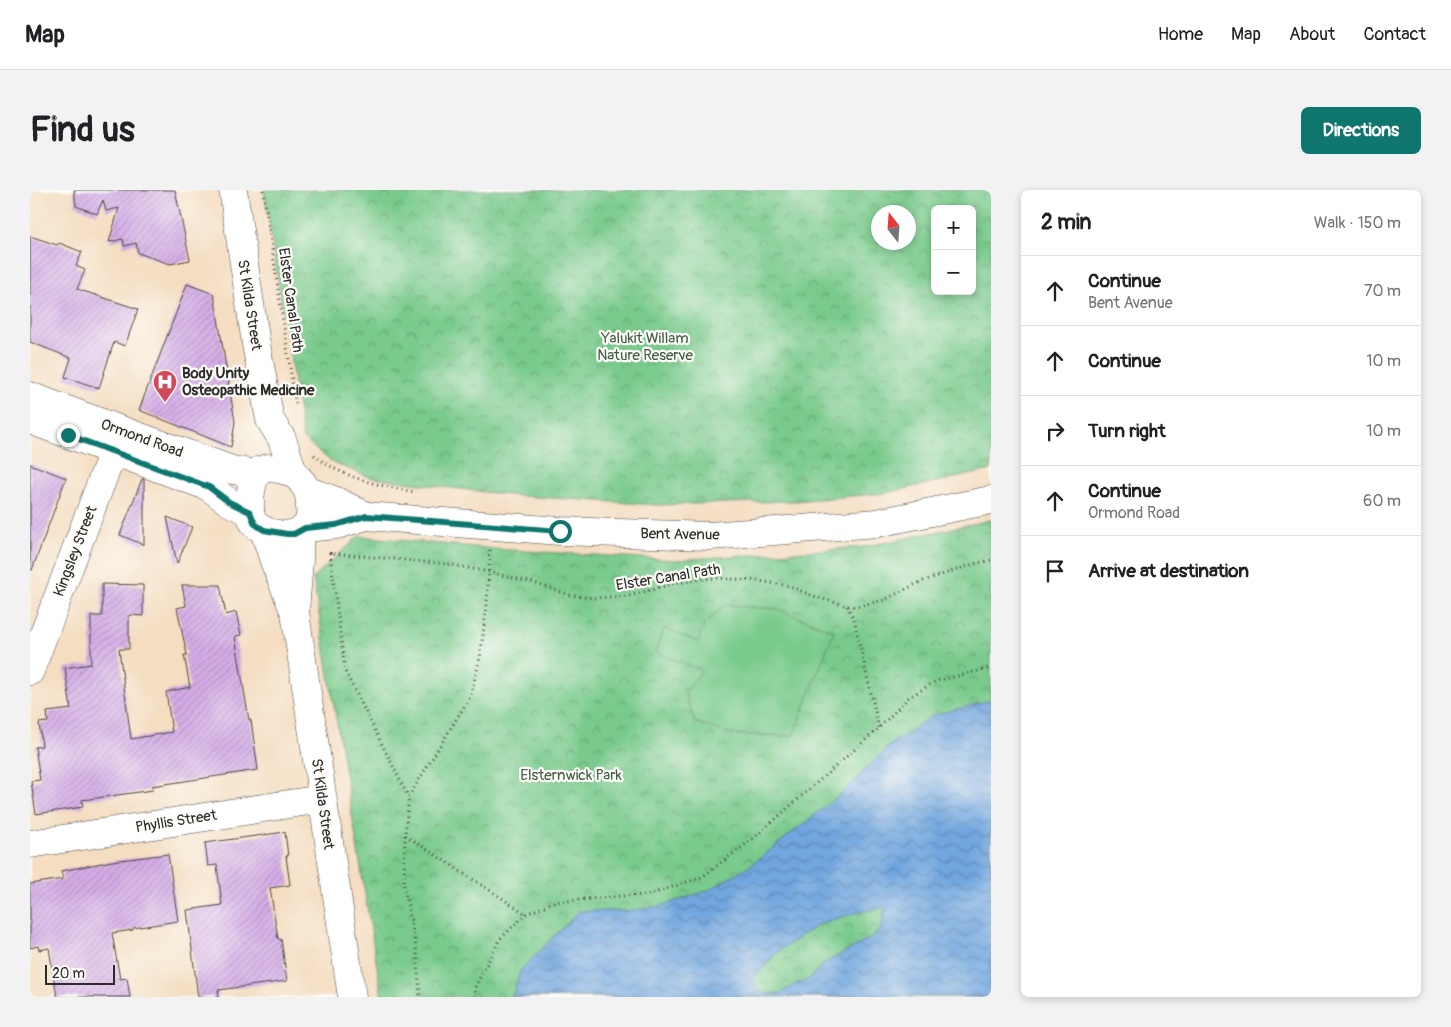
<!DOCTYPE html>
<html lang="en">
<head>
<meta charset="utf-8">
<style>
	:root { --surface:#fff; --page:#f2f2f2; --text:#202124; --muted:#757577; --line:#e0e0e0; --accent:#0f766e }
	body { margin:0; font-family:Pangolin,sans-serif; background:var(--page); color:var(--text) }
	.controls { position:absolute; right:15px; top:15px; display:grid; overflow:hidden; border-radius:8px; box-shadow:0 2px 8px #0003 }
	.controls button { width:45px; height:45px; display:grid; place-items:center; padding:0; border:0; border-bottom:1px solid var(--line); background:var(--surface); color:var(--text); font:25px sans-serif }
	.compass { position:absolute; left:841px; top:15px; width:45px; height:45px; border-radius:50%; background:var(--surface); box-shadow:0 2px 8px #0003; rotate:343deg }
	.scale { position:absolute; left:15px; bottom:12px; width:70px; box-sizing:border-box; padding-left:5px; border:2px solid #2b2b2b; border-top:0; font-size:14px; line-height:18px; white-space:nowrap; color:#2b2b2b; -webkit-text-stroke:4px #fdfcf7; paint-order:stroke }
	.stop { position:absolute; width:15px; height:15px; margin:-11px; border:4px solid #0f766e; border-radius:50%; background:#fff }
	.stop.end { background:#0f766e; border-color:#fff; box-shadow:0 1px 5px #0008 }
	.list { margin:0; padding:0; list-style:none }
	h2 { display:flex; justify-content:space-between; align-items:center; height:65px; margin:0; padding:0 20px; font-size:21px }
	h2 small { font-size:16px; font-weight:400; color:var(--muted) }
	.list li { display:grid; grid-template-columns:32px 1fr auto; gap:15px; align-items:center; box-sizing:border-box; height:70px; padding:0 20px; border-top:1px solid var(--line) }
	.list b { display:block; font-size:19px; white-space:nowrap }
	.list p { margin:0; font-size:16px; white-space:nowrap; color:var(--muted) }
	.list em { font-size:16px; font-style:normal; color:var(--muted) }
	.icon { flex:none; width:28px; height:28px; fill:none; stroke:currentColor; stroke-width:2; stroke-linecap:round; stroke-linejoin:round }
	.map { position:relative; flex:none; width:961px; height:807px; overflow:hidden; border-radius:8px }
	header { display:flex; align-items:center; gap:30px; box-sizing:border-box; height:70px; padding:0 25px; background:var(--surface); border-bottom:1px solid var(--line) }
	header strong { font-size:24px }
	nav { display:flex; gap:28px; margin-inline-start:auto; font-size:18px }
	.intro { display:flex; align-items:center; justify-content:space-between; box-sizing:border-box; height:120px; padding:0 30px }
	h1 { margin:0; font-size:35px }
	.button { padding:12px 22px; border-radius:8px; background:var(--accent); color:#fff; font-size:18px; font-weight:700 }
	main { display:flex; gap:30px; padding:0 30px }
	aside { flex:1; background:var(--surface); border-radius:8px; box-shadow:0 2px 8px #0003 }
	.map>svg:first-child { display:block }
	.park { fill:url(#park-crowns); stroke:#527a5c; fill-rule:evenodd }
	.garden { fill:#79ca8c; stroke:#527a5c }
	.water { fill:url(#water-waves); stroke:#4e6884; fill-rule:evenodd }
	.building { fill:url(#building-hatch) }
	.lines { fill:none; stroke-linecap:round; stroke-linejoin:round }
	.minor-casing { stroke:#494642; stroke-width:29 }
	.major-casing { stroke:#494642; stroke-width:29 }
	.path { stroke:#494642; stroke-width:3; stroke-dasharray:1 4; stroke-linecap:butt }
	.minor { stroke:#fff; stroke-width:28 }
	.major { stroke:#fff; stroke-width:28 }
	.route { stroke:#0f766e; stroke-width:6 }
	.labels { text-anchor:middle; stroke-width:4.5; stroke-linejoin:round; paint-order:stroke }
	.street-label { font-size:15px; fill:#2b2b2b; stroke:#fdfcf7 }
	.park-label { font-size:15px; fill:#425b48; stroke:#fdfcf7 }
	.poi-label { font-size:15px; font-weight:bold; fill:#2b2b2b; stroke:#fdfcf7; text-anchor:start }
</style>
</head>
<body>
<header>
<strong>Map</strong>
<nav><a>Home</a><a>Map</a><a>About</a><a>Contact</a></nav>
</header>
<div class="intro"><h1>Find us</h1><a class="button">Directions</a></div>
<main>
<div class="map">
<svg width="961" height="807" viewBox="0 0 961 807">
	<defs>
		<pattern id="park-crowns" width="20" height="18" patternUnits="userSpaceOnUse" patternTransform="scale(1.25)"><rect width="20" height="18" fill="#79ca8c"/><path d="M2 6a3 3 0 1 1 6 0M12 15a3 3 0 1 1 6 0" fill="none" stroke="#63a473"/></pattern>
		<pattern id="water-waves" width="16" height="10" patternUnits="userSpaceOnUse" patternTransform="scale(1.25)"><rect width="16" height="10" fill="#71a6de"/><path d="M0 5q4-4 8 0t8 0" fill="none" stroke="#5d87b4"/></pattern>
		<pattern id="building-hatch" width="6" height="6" patternUnits="userSpaceOnUse" patternTransform="scale(1.25)"><rect width="6" height="6" fill="#d6aee8"/><path d="M-1 1l2-2M0 6l6-6M5 7l2-2" fill="none" stroke="#ae8ebc"/></pattern>
	</defs>
	<rect width="100%" height="100%" fill="#fdfcf7"/>
	<filter id="ink" filterUnits="userSpaceOnUse"><feTurbulence type="fractalNoise" baseFrequency=".02" numOctaves="2"/><feDisplacementMap in="SourceGraphic" scale="10" xChannelSelector="R" yChannelSelector="G"/><feConvolveMatrix kernelMatrix="1 2 1 2 8 2 1 2 1" color-interpolation-filters="sRGB"/></filter>
	<filter id="wash" filterUnits="userSpaceOnUse"><feTurbulence type="fractalNoise" baseFrequency=".0096" numOctaves="4" result="noise"/><feDisplacementMap in="SourceGraphic" scale="20" xChannelSelector="R" yChannelSelector="G"/><feGaussianBlur stdDeviation="1.12" result="paint"/><feColorMatrix in="noise" values="0 0 0 0 0 0 0 0 0 0 0 0 0 0 0 0 0 1.4 0 .05"/><feComposite in="paint" operator="in"/></filter>
	<g filter="url(#wash)">
		<rect width="100%" height="100%" fill="#f4ddc1"/>
		<g class="park">
			<path d="M 234,0 L 961,0 L 961,280 L 855,303 L 766,311 L 627,315 L 479,305 L 342,288 L 303,273 L 273,249 ZM 905,19 L 942,19 L 942,101 L 905,101 ZM 848,22 L 878,22 L 878,52 L 848,52 Z"/>
			<polygon points="961,330 961,807 352,807 283,388 329,346 465,359 646,370 834,357"/>
		</g>
		<polygon class="garden" points="695,415 747,419 804,441 763,546 701,544 665,532 655,503 672,480 625,462 634,438 668,452 674,435"/>
		<path class="water" d="M 961,510 L 961,807 L 482,807 L 490,781 L 549,721 L 596,721 L 631,716 L 679,700 L 725,672 L 811,604 L 859,556 L 901,526 ZM 855,717 L 851,739 L 841,748 L 793,774 L 778,790 L 766,794 L 751,803 L 737,804 L 726,799 L 723,788 L 750,760 L 789,734 L 825,723 Z"/>
		<g id="blocks">
			<g class="building">
				<polygon points="44,0 145,0 160,70 140,74 108,63 106,53 94,56 93,49 79,52 89,18 76,21 73,10 67,24 46,16"/>
				<polygon points="0,46 27,55 29,53 52,62 46,76 55,80 47,99 108,119 95,156 84,152 69,198 35,187 41,168 0,152"/>
				<polygon points="157,94 184,104 205,232 201,257 109,220"/>
				<polygon points="0,274 36,288 2,380 0,380"/>
				<polygon points="112,289 114,289 114,355 90,345"/>
				<polygon points="137,327 162,337 147,374"/>
				<polygon points="72,394 113,395 113,426 99,425 99,459 89,459 101,549 142,542 136,502 160,497 154,465 157,465 147,418 156,416 152,395 190,395 196,425 206,422 211,445 205,446 219,530 221,530 228,580 122,596 123,600 52,610 53,617 6,624 1,591 10,590 5,557 12,556 9,533 18,532 17,522 41,519 35,478 61,474 61,426 72,426"/>
				<polygon points="255,642 258,666 256,666 260,695 240,698 248,749 251,749 257,791 188,800 189,807 168,807 157,720 192,715 187,675 178,676 175,653"/>
				<polygon points="138,664 148,731 103,738 103,740 82,743 90,789 97,788 100,807 27,807 19,758 9,760 8,756 0,758 0,694 33,689 31,681 82,671"/>
			</g>
		</g>
	</g>
	<g filter="url(#ink)">
		<use href="#blocks" fill-opacity="0" stroke="#494642" stroke-width="1"/>
		<g class="lines">
			<defs>
				<g id="minor">
					<polyline points="0,206 91,240 202,280 226,284"/>
					<polyline points="0,230 179,297 199,312 220,322"/>
					<polyline points="278,301 306,311 336,326"/>
					<polyline points="275,338 306,335 336,326 530,341 680,346 847,333 961,310"/>
					<polyline points="0,481 91,240"/>
					<polyline points="0,654 292,609"/>
				</g>
				<g id="major">
					<polyline points="203,0 226,154 240,230 252,249 263,282"/>
					<path d="M 238,278 C 255,279 267,282 276,298 C 280,304 280,310 280,317 C 281,324 280,333 274,338 C 263,349 234,345 224,333 C 219,326 220,318 220,310 C 221,300 222,289 228,281 Z"/>
					<polyline points="234,340 244,371 263,418"/>
					<polyline points="269,342 269,370 265,422 322,807"/>
				</g>
			</defs>
			<use href="#minor" class="minor-casing"/>
			<use href="#major" class="major-casing"/>
			<g class="path">
				<polyline points="233,0 266,216"/>
				<path d="M 284,265 C 313,288 349,296 385,302"/>
				<polyline points="460,360 457,413 450,468 440,507 379,606 375,645 496,724"/>
				<polyline points="300,362 300,363 417,374 459,382 504,393 540,405 562,408 599,406 642,394 681,388 722,390 760,396 783,406 817,416 827,416 854,410 890,392 947,373 961,370"/>
				<polyline points="300,363 315,481 378,606"/>
				<polyline points="817,416 824,429 849,538"/>
				<polyline points="375,645 374,696 387,763 390,807"/>
				<polyline points="445,807 445,797 470,749 496,724 524,712 592,706 618,705 672,687 725,647 849,538 878,508 906,491 957,479 961,479"/>
			</g>
			<use href="#minor" class="minor"/>
			<use href="#major" class="major"/>
		</g>
	</g>
	<g class="lines" filter="url(#ink)">
		<polyline class="route" points="38,245 179,297 199,312 220,322 225,334 234,340 257,344 264,344 275,338 306,335 336,326 530,341"/>
	</g>
	<defs>
		<symbol id="hospital-pin" viewBox="-11 -11 22 30"><path d="M0 17L-7.5 6A9.5 9.5 0 1 1 7.5 6Z" fill="#d1495b" stroke="#fdfcf7"/><path d="M-5-5h3v3.5h4V-5h3V5h-3V1.5h-4V5h-3Z" fill="#fff"/></symbol>
	</defs>
	<g fill-rule="evenodd">
		<use href="#hospital-pin" x="121" y="178" width="28" height="38"/>
	</g>
	<g class="labels">
		<g class="street-label">
			<text transform="translate(261 110) rotate(82)" y="5">Elster Canal Path</text>
			<text transform="translate(220 115) rotate(81)" y="5">St Kilda Street</text>
			<text transform="translate(112 248) rotate(20)" y="5">Ormond Road</text>
			<text transform="translate(650 344) rotate(1)" y="5">Bent Avenue</text>
			<text transform="translate(45 361) rotate(-69)" y="5">Kingsley Street</text>
			<text transform="translate(638 387) rotate(-9)" y="5">Elster Canal Path</text>
			<text transform="translate(293 614) rotate(82)" y="5">St Kilda Street</text>
			<text transform="translate(146 631) rotate(-9)" y="5">Phyllis Street</text>
		</g>
		<g class="park-label">
			<text x="615" y="153">Yalukit Willam<tspan x="615" dy="17">Nature Reserve</tspan></text>
			<text x="541" y="590">Elsternwick Park</text>
		</g>
		<g class="poi-label">
			<text x="152" y="188">Body Unity<tspan x="152" dy="17">Osteopathic Medicine</tspan></text>
		</g>
	</g>
</svg>
<div class="controls">
<button>+</button>
<button>−</button>
</div>
<svg class="compass" viewBox="-18 -18 36 36"><path d="M0-13l5 13h-10z" fill="#e53935"/><path d="M0 13l5-13h-10z" fill="#757577"/></svg>
<div class="scale">20 m</div>
<div class="stop" style="left:530px;top:341px"></div>
<div class="stop end" style="left:38px;top:245px"></div>
</div>
<aside>
<h2>2 min<small>Walk · 150 m</small></h2>
<ul class="list">
<li><svg class="icon" aria-label="ahead" viewBox="0 0 24 24"><path d="M12 20V5M6 11l6-6 6 6"/></svg><div><b>Continue</b><p>Bent Avenue</p></div><em>70 m</em></li>
<li><svg class="icon" aria-label="ahead" viewBox="0 0 24 24"><path d="M12 20V5M6 11l6-6 6 6"/></svg><div><b>Continue</b></div><em>10 m</em></li>
<li><svg class="icon" aria-label="right" viewBox="0 0 24 24"><path d="M7 20v-9h11M14 6l5 5-5 5"/></svg><div><b>Turn right</b></div><em>10 m</em></li>
<li><svg class="icon" aria-label="ahead" viewBox="0 0 24 24"><path d="M12 20V5M6 11l6-6 6 6"/></svg><div><b>Continue</b><p>Ormond Road</p></div><em>60 m</em></li>
<li><svg class="icon" aria-label="arrive" viewBox="0 0 24 24"><path d="M6 21V4h12l-3 4 3 4H6"/></svg><div><b>Arrive at destination</b></div></li>
</ul>
</aside>
</main>
</body>
</html>
